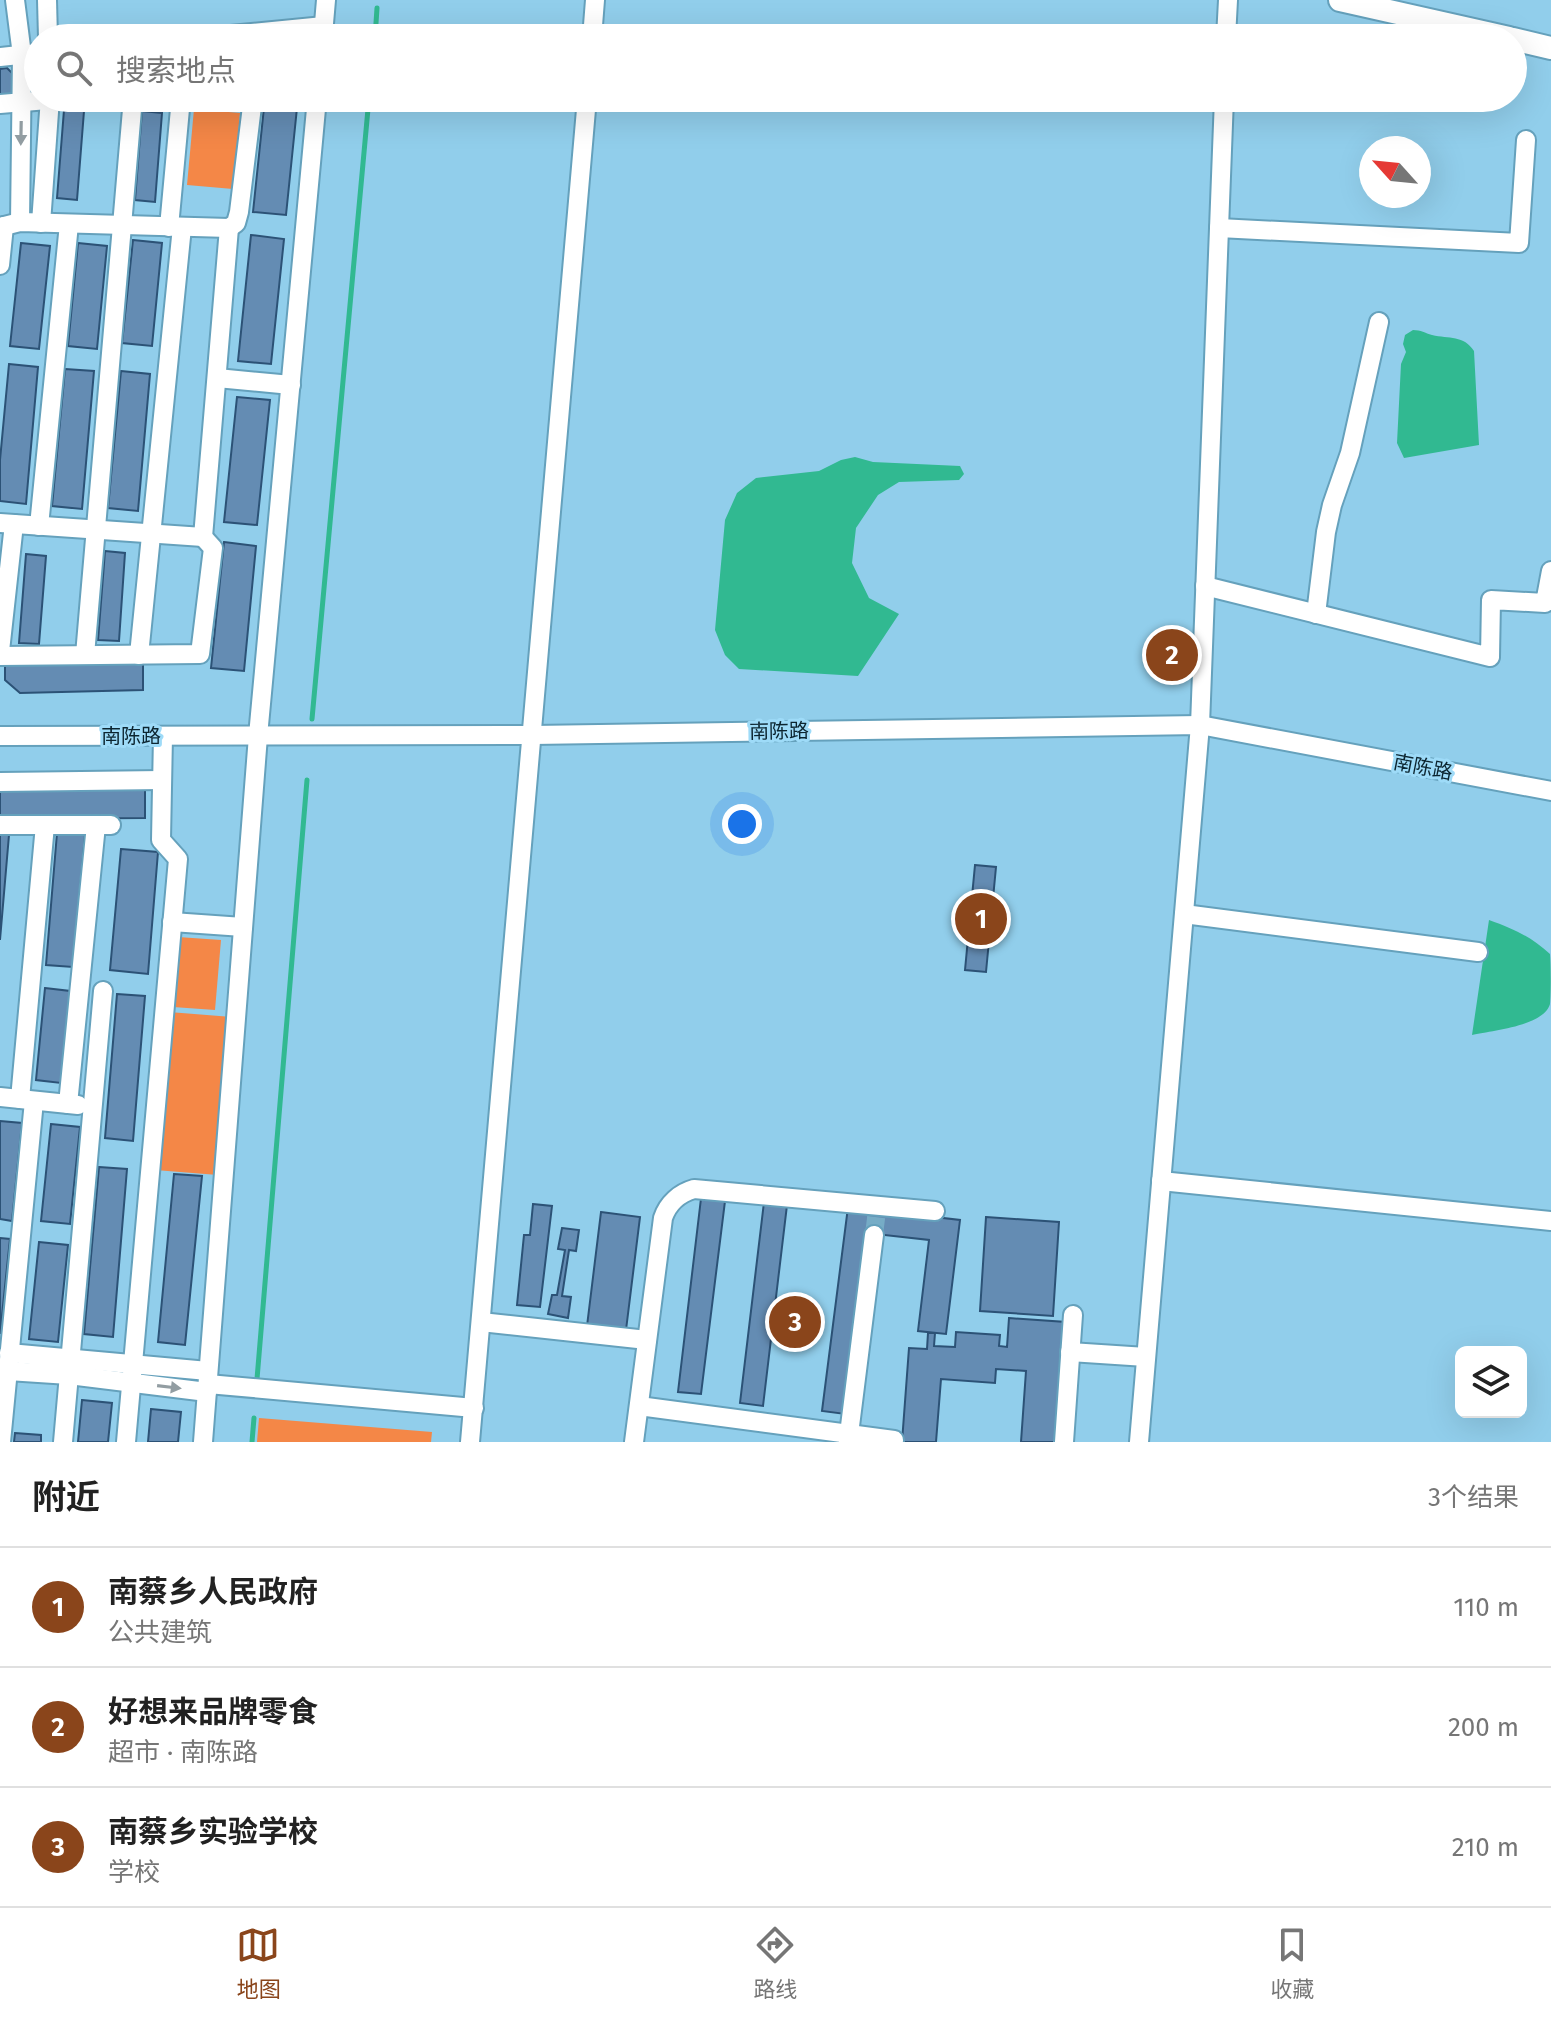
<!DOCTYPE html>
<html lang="zh">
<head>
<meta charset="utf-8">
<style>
	:root { --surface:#fff; --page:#f2f2f2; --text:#222; --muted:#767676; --line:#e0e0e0; --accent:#8a451b }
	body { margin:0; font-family:"Fira Sans","Noto Sans SC",sans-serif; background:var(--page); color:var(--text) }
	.controls { position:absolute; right:24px; bottom:24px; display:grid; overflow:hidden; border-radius:12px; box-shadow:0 8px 32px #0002 }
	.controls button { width:72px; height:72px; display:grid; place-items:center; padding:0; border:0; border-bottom:2px solid var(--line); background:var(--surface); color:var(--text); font:40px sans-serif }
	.compass { position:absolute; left:1359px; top:136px; width:72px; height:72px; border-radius:50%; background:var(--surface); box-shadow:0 8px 32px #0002; rotate:297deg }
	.you { position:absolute; left:742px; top:824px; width:28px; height:28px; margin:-20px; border:6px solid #fff; border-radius:50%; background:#1a73e8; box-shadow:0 0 0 12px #1a73e833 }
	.badge { display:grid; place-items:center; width:52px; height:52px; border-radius:50%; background:var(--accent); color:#fff; font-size:26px; font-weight:700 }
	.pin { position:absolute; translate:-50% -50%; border:4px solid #fff; box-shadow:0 2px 8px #0006 }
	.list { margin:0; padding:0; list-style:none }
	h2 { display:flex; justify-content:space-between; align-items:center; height:104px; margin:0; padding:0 32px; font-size:34px }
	h2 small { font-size:26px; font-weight:400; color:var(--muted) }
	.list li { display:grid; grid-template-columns:52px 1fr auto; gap:24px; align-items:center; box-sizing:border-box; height:120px; padding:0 32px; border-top:2px solid var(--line) }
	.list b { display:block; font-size:30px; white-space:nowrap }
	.list p { margin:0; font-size:26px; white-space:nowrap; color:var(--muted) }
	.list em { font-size:26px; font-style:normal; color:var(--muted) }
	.icon { flex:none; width:44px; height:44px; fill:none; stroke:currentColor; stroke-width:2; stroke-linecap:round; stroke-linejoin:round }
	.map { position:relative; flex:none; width:1551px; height:1442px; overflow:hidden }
	.search { position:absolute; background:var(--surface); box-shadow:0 8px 32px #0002; left:24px; right:24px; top:24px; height:88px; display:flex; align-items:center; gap:20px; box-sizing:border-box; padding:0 28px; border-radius:44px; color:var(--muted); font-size:30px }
	.sheet { height:464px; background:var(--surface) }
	nav { display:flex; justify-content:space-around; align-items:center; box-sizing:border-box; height:112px; border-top:2px solid var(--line); background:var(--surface); font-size:22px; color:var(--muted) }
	nav a { display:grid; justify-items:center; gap:4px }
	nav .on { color:var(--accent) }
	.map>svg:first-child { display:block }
	.green { fill:#f48747 }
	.water { fill:#31b991 }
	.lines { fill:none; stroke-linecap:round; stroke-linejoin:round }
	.stream { stroke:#31b991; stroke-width:5 }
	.building { fill:#648cb3; stroke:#2c5276; stroke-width:2 }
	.minor-tunnel { stroke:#76acc6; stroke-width:18; stroke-dasharray:18 9; stroke-linecap:butt }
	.minor-casing { stroke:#65a1bc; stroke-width:22 }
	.major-casing { stroke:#65a1bc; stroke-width:26 }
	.minor { stroke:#fff; stroke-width:18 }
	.major { stroke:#fff; stroke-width:22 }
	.oneway { fill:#929da2 }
	.labels { text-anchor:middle; stroke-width:6; stroke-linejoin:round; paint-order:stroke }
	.street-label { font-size:20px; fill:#0c2530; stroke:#9edbf8 }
</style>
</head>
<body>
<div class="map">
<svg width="1551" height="1442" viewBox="0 0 1551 1442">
	<rect width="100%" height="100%" fill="#91ceeb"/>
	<g class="green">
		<polygon points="194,109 240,113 233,189 187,185"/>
		<polygon points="178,937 221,940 215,1010 173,1007"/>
		<polygon points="169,1012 232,1017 218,1175 155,1170"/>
		<polygon points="259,1418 432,1432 431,1442 257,1442"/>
	</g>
	<g class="water">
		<path d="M 1413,330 C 1421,330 1425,333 1432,335 C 1449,339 1464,335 1474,351 L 1479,445 L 1404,458 L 1397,443 L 1401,364 L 1406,352 L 1403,344 L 1405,335 Z"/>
		<polygon points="855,457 873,462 960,466 964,474 959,480 899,482 878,495 856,528 852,563 869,598 899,614 858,676 739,669 725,655 715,630 725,520 737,493 756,478 819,471 841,460"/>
		<path d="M 1489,920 C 1514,929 1530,936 1550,954 C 1551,966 1551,993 1550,1004 C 1544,1026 1491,1031 1472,1035 Z"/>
	</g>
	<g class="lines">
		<g class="stream">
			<polyline points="375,38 377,8"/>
			<polyline points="312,719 369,98"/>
			<polyline points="257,1379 307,780"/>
			<polyline points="252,1442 254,1418"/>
		</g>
	</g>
	<g class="building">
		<polygon points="7,68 18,79 19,96 0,97 0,69"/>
		<polygon points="265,98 298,98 286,215 253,212"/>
		<polygon points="64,110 84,111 77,200 57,198"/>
		<polygon points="142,111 162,113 155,202 135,200"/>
		<polygon points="251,235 284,239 271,364 238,361"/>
		<polygon points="133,240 162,243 152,346 122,343"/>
		<polygon points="21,243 50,246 39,349 10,346"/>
		<polygon points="78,243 107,246 97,349 68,346"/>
		<polygon points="9,364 38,367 26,504 0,501 0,460"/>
		<polygon points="65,369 94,371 82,509 52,506"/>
		<polygon points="121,371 150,374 138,511 108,508"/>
		<polygon points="237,397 270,400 257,525 224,522"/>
		<polygon points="224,542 256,546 244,671 211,668"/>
		<polygon points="105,551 125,553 119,641 98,640"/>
		<polygon points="26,554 46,556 39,644 19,643"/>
		<polygon points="143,663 143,690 20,693 5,680 5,665"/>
		<polygon points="0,788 145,789 145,818 0,819"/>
		<polygon points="57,833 85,835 73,967 46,965"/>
		<polygon points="0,834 9,835 0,940"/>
		<polygon points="121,849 158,852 148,974 110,970"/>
		<polygon points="975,865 996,867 986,972 965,970"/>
		<polygon points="45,988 70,991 61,1083 36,1080"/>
		<polygon points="117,994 145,996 133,1141 105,1138"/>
		<polygon points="0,1121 22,1123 12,1221 0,1219"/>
		<polygon points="51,1124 80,1127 70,1224 41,1221"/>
		<polygon points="99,1167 127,1169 113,1337 84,1334"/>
		<polygon points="174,1174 202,1176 185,1345 158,1342"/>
		<polygon points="702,1190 726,1193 701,1394 678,1392"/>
		<polygon points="764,1202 787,1205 763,1406 740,1403"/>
		<polygon points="533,1204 552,1206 540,1307 517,1305 524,1235 530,1235"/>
		<polygon points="848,1207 960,1220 946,1334 918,1331 929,1240 867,1233 845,1414 822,1411"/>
		<polygon points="601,1212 640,1217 626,1330 587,1326"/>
		<polygon points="986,1217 1059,1222 1053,1316 980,1311"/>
		<polygon points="562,1228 579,1230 576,1251 569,1250 562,1296 571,1297 568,1318 548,1314 552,1295 557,1295 565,1250 558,1249"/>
		<polygon points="0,1238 10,1239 0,1334"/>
		<polygon points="39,1242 68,1245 58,1342 29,1339"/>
		<polygon points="1009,1318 1066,1322 1057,1442 1021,1442 1026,1371 996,1369 995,1383 941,1379 936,1442 902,1442 909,1348 927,1349 928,1333 935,1333 934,1346 955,1347 956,1332 1000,1335 999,1346 1007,1347"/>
		<polygon points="82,1400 112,1403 108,1442 78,1442"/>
		<polygon points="151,1409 181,1412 178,1442 148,1442"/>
		<polygon points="15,1433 41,1435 41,1442 14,1442"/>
	</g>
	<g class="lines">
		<polyline class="minor-tunnel" points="874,1235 877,1210"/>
		<defs>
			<g id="minor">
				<polyline points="15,0 22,55 20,222"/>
				<polyline points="47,0 48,38"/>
				<polyline points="323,35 326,0"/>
				<polyline points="199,38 324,26"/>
				<polyline points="592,38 595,0"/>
				<polyline points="1226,38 1228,0"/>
				<polyline points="0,57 38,53"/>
				<polyline points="0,104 71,98"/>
				<polyline points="41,223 50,98"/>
				<polyline points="0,227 20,222 229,228 203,537 0,523"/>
				<polyline points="169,227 181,98"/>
				<polyline points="229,228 236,223 239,212 253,98"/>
				<polyline points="1219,228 1519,243 1526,140"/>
				<polyline points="0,265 4,226"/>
				<polyline points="217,378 291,385"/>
				<polyline points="39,526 69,224"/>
				<polyline points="1205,586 1490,657 1491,600 1545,603 1551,571"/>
				<polyline points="1316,614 1326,532 1332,505 1350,453 1379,322"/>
				<polyline points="0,651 14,524"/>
				<polyline points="85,655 133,98"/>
				<polyline points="139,655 182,227"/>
				<polyline points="0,656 200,654 213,548 203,537"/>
				<polyline points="0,736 533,735 1200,725 1551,791"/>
				<polyline points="0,782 162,780"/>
				<polyline points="0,825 111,825"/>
				<polyline points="1184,914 1478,952"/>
				<polyline points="172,922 243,927"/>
				<polyline points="0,1097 78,1105"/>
				<polyline points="20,1099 45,825"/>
				<polyline points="68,1104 96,825"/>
				<polyline points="1161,1181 1551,1221"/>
				<polyline points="481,1322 647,1340"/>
				<polyline points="1070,1352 1146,1357"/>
				<polyline points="9,1353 208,1371"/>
				<polyline points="8,1371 69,1375 207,1392"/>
				<polyline points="208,1384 474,1408"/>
				<polyline points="639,1406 894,1440"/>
				<polyline points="1,1442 34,1101"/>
				<polyline points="63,1442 103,991"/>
				<polyline points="126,1442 178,859 161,840 163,736"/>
				<polyline points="203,1442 258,736 317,98"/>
				<polyline points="470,1442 587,98"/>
				<path d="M 634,1442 L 663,1218 C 668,1203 680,1193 694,1189 L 935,1211"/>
				<polyline points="848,1442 874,1235"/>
				<polyline points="1064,1442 1073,1315"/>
				<polyline points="1139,1442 1200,725 1224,98"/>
			</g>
			<g id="major">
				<polyline points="1340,0 1509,38"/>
				<polyline points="1513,39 1551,48"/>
			</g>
		</defs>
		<use href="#minor" class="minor-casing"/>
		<use href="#major" class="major-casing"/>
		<use href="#minor" class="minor"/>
		<use href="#major" class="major"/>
	</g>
	<defs><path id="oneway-solid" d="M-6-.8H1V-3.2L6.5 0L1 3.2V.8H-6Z" transform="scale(2)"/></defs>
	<g class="oneway">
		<use href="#oneway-solid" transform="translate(21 133) rotate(91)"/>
		<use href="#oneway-solid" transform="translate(169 1387) rotate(7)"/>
	</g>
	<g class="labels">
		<g class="street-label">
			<text transform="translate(779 731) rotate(-1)" y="7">南陈路</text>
			<text x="131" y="743">南陈路</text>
			<text transform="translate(1423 767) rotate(11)" y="7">南陈路</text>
		</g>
	</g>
</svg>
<div class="controls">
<button><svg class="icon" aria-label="layers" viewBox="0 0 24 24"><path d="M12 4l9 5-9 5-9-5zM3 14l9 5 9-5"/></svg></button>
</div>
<svg class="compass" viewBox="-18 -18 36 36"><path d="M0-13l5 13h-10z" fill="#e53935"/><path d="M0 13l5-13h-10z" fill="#767676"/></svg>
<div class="you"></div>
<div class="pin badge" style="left:981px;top:919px">1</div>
<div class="pin badge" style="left:1172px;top:655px">2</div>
<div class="pin badge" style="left:795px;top:1322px">3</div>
<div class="search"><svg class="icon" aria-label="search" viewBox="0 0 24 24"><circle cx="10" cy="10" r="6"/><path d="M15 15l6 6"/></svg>搜索地点</div>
</div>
<section class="sheet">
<h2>附近<small>3个结果</small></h2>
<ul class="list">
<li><span class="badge">1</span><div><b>南蔡乡人民政府</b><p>公共建筑</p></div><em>110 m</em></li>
<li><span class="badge">2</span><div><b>好想来品牌零食</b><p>超市 · 南陈路</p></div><em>200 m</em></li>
<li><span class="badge">3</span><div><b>南蔡乡实验学校</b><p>学校</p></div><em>210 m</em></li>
</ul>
</section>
<nav>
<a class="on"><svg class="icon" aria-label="map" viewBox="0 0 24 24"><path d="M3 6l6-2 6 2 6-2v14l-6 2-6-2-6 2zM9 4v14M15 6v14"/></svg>地图</a>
<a><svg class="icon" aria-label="directions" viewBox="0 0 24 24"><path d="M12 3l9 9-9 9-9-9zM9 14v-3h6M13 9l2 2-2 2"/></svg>路线</a>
<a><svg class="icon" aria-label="saved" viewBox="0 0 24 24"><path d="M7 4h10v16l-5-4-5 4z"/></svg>收藏</a>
</nav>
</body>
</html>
